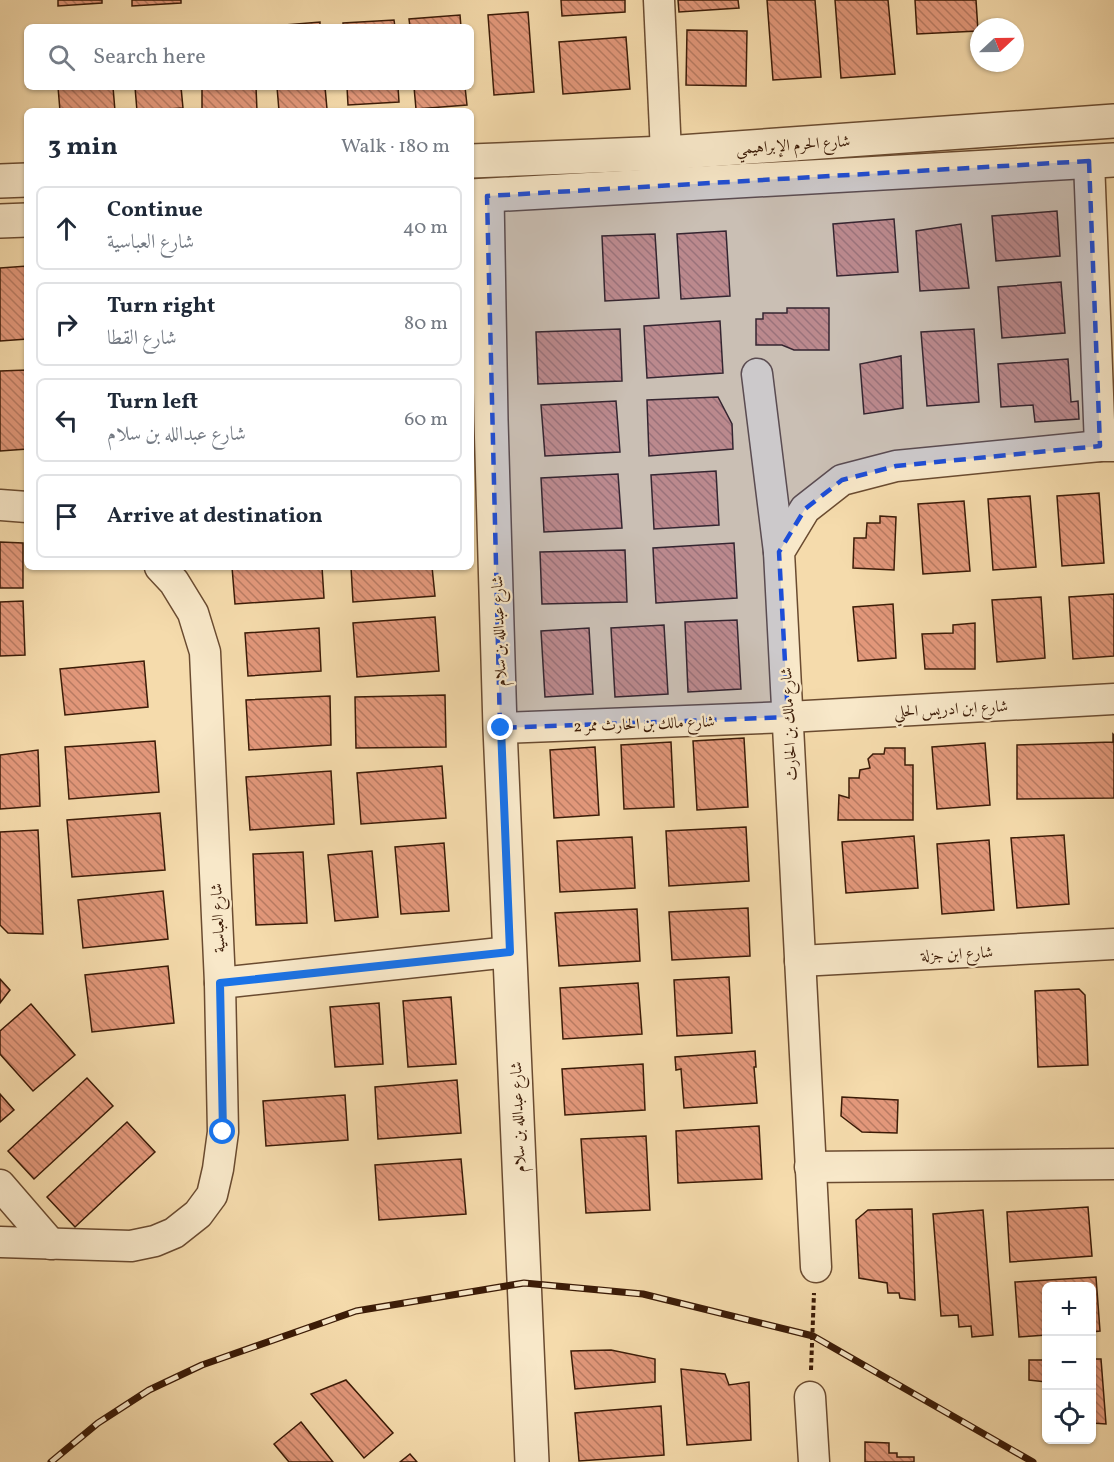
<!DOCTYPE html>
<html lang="en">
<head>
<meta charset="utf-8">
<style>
	:root { --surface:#fff; --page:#f2f2f3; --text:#1f2937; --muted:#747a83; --line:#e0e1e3 }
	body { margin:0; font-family:Vollkorn,Amiri,serif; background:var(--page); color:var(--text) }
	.controls { position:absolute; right:18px; bottom:18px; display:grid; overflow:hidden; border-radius:9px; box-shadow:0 2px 4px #0004 }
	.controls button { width:54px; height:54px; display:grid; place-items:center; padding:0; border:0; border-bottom:2px solid var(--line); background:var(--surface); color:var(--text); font:30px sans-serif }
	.compass { position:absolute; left:970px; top:18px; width:54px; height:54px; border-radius:50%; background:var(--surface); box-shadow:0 2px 4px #0004; rotate:68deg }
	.stop { position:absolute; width:18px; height:18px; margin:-14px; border:4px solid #1a73e8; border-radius:50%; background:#fff }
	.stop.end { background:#1a73e8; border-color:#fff; box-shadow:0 2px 6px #0008 }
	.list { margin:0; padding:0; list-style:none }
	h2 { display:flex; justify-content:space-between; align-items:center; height:78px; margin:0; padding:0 24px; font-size:26px }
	h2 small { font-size:20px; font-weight:400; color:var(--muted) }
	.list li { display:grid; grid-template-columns:39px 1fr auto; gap:18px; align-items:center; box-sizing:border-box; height:84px; margin:0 12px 12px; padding:0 12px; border:2px solid var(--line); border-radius:9px }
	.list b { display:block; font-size:22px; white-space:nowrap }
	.list p { margin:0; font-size:20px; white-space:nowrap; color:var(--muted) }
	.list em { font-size:20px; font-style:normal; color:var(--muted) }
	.icon { flex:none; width:33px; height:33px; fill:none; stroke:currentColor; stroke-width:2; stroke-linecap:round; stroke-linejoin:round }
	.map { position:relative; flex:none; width:1114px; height:1462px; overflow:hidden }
	.search { position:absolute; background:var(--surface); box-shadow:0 2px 4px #0004; left:24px; top:24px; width:450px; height:66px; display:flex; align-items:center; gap:15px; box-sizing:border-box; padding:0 21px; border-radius:9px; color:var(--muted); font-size:22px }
	.panel { position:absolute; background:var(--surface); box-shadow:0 2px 4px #0004; left:24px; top:108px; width:450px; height:462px; border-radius:9px }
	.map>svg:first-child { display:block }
	.building { fill:url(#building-back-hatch); stroke:#3b1b07; stroke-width:1.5 }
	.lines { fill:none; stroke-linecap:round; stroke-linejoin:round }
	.minor-casing { stroke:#6a4b30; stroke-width:33 }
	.tertiary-casing { stroke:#6a4b30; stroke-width:36 }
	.path { stroke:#3b1b07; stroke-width:4; stroke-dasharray:4.5 3; stroke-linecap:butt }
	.minor { stroke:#f8e8c9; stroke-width:30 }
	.tertiary { stroke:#f8e8c9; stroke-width:33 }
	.rail-casing { stroke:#3b1b07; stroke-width:7 }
	.rail { stroke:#f8e8c9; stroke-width:4.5; stroke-dasharray:14; stroke-linecap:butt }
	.route { stroke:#1a73e8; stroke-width:8 }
	.marked { fill:#1d4ed8; fill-opacity:0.2; stroke:#1d4ed8; stroke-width:4.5; stroke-dasharray:12 8; stroke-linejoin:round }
	.labels { text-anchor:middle; stroke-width:4.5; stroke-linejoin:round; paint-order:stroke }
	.street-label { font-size:16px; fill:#3b1b07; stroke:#f8e8c9 }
</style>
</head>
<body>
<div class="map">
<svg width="1114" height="1462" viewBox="0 0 1114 1462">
	<defs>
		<pattern id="building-back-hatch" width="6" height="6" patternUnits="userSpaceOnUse" patternTransform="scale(1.5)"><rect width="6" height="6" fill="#e3987b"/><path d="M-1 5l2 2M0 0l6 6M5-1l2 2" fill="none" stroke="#b97b63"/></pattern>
	</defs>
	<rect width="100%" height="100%" fill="#f5dbac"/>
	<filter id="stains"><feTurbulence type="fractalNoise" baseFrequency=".00333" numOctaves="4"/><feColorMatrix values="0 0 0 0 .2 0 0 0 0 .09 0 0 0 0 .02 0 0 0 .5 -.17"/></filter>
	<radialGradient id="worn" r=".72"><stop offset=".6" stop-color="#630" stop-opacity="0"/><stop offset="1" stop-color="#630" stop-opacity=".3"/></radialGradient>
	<g class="building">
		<polygon points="58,0 102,0 102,3 58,6"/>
		<polygon points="132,0 181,0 181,3 132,6"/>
		<polygon points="561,0 625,0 625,12 562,16"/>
		<polygon points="678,0 738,0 739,8 679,12"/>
		<polygon points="767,0 815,0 821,77 773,80"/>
		<polygon points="835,0 888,0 895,74 841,78"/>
		<polygon points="915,0 976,0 978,31 917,34"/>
		<polygon points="528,12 534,92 494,95 488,15"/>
		<polygon points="460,15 461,27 410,27 409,19"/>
		<polygon points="394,20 395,27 343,27 343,23"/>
		<polygon points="320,22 320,27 273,27 273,26"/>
		<polygon points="256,25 256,27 201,27 201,26"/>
		<polygon points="687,30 747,31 746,86 686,85"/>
		<polygon points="626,37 630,89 563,94 559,42"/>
		<polygon points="58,87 113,87 115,111 60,111"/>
		<polygon points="135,87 181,87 183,108 137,111"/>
		<polygon points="202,87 256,87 257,111 202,111"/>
		<polygon points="277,87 325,87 327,109 279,111"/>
		<polygon points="347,87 398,87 399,102 348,105"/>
		<polygon points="414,87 465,87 467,105 416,109"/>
		<polygon points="1057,211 1060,256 996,261 992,216"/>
		<polygon points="894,219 898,272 837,276 833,224"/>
		<polygon points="961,224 969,288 920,291 916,231"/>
		<polygon points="726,231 730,296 681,299 677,234"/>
		<polygon points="655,234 659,298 605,301 602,236"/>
		<polygon points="27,266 27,339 0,341 0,268"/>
		<polygon points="1061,282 1065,333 1002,338 998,287"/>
		<polygon points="787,308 829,308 829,350 794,350 782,345 756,345 756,319 763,319 763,313 787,313"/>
		<polygon points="720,321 723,373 647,378 644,326"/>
		<polygon points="620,329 622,381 538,384 536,332"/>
		<polygon points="974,329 979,402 927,406 921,332"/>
		<polygon points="901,356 903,408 864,414 860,364"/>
		<polygon points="1068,359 1071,402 1078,401 1079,419 1035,422 1033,405 1001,407 998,364"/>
		<polygon points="27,370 27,449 0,451 0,371"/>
		<polygon points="718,397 732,424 733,449 649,456 647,400"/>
		<polygon points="616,401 620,452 545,456 541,405"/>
		<polygon points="716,471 719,525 654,529 651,475"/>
		<polygon points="618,474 622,528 544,532 541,478"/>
		<polygon points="1099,493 1104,563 1062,566 1057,496"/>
		<polygon points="1030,496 1036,567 993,570 988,499"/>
		<polygon points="964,501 970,571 923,574 918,504"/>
		<polygon points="880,516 896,517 894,570 853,568 854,538 866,538 867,523 880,523"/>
		<polygon points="0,542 23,543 23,588 0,588"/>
		<polygon points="734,543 737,598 656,603 653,548"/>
		<polygon points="625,550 627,602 542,604 540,552"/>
		<polygon points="232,567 322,567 324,598 235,604"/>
		<polygon points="351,567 432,567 435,596 353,602"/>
		<polygon points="1114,594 1114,656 1073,659 1069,597"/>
		<polygon points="1041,597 1045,658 997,662 992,600"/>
		<polygon points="23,601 25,655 0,656 0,602"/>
		<polygon points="893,604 896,658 858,661 853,607"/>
		<polygon points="435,617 439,671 357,677 353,623"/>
		<polygon points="737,620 741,689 688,692 685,622"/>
		<polygon points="975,623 975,669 925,669 922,634 953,633 953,625"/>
		<polygon points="664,625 668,694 615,697 611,628"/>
		<polygon points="319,628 321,671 248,676 245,633"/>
		<polygon points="589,628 593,694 545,697 541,631"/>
		<polygon points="144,661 148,707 65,715 60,669"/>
		<polygon points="445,695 446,747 356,748 355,697"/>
		<polygon points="330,696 331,745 249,750 246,700"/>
		<polygon points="1113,734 1114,735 1114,798 1017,799 1017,745 1113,742"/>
		<polygon points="744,738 748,807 697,810 693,741"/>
		<polygon points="155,741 159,792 69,799 65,747"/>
		<polygon points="671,742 674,807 624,809 621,745"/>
		<polygon points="985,743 990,805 937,809 932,747"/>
		<polygon points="595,747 599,815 554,818 550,750"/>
		<polygon points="885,748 905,748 905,765 913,765 913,820 838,820 839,795 849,798 849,778 859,778 860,770 870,768 868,759 873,754 884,754"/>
		<polygon points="38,750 40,806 0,809 0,755"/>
		<polygon points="442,766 446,818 361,824 357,773"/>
		<polygon points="331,771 334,824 250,830 246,777"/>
		<polygon points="160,813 165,870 72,877 67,820"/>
		<polygon points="746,827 749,881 669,886 666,831"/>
		<polygon points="38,830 43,934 8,933 0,925 0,832"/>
		<polygon points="1064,835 1069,904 1017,908 1011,838"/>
		<polygon points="914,836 918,888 846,893 842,842"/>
		<polygon points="632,837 635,888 560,892 557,841"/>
		<polygon points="989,840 994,910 942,914 937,844"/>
		<polygon points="444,843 449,911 401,914 395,847"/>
		<polygon points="372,851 378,917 335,921 328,855"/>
		<polygon points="303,852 307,923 256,925 253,854"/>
		<polygon points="163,891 168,939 83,948 78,900"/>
		<polygon points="748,908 750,956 672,960 669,912"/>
		<polygon points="637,909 640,961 559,966 555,913"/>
		<polygon points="168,966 174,1023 92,1032 85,975"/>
		<polygon points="729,977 732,1033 677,1036 674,980"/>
		<polygon points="0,979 10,990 0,1003"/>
		<polygon points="638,983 642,1034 563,1039 560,988"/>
		<polygon points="1079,989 1085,995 1088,1065 1038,1067 1035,991"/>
		<polygon points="451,997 456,1064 408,1067 403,1001"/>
		<polygon points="379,1003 383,1064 335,1067 330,1007"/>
		<polygon points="31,1004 75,1055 33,1091 0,1054 0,1031"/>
		<polygon points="755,1051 756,1067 754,1067 757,1103 684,1108 681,1069 676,1070 675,1057"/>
		<polygon points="643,1064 645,1110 565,1115 562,1069"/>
		<polygon points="87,1078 113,1106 34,1179 8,1151"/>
		<polygon points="457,1080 461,1133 378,1139 375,1087"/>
		<polygon points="0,1094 14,1110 0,1122"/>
		<polygon points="345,1095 348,1140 266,1146 263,1101"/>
		<polygon points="842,1097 898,1100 897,1133 862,1132 841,1116"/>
		<polygon points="127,1122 155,1152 75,1227 47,1197"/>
		<polygon points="759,1126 762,1179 678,1183 676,1131"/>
		<polygon points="646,1136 650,1210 586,1213 581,1139"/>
		<polygon points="461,1159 466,1214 379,1220 375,1165"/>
		<polygon points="1088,1207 1092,1256 1010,1262 1007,1212"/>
		<polygon points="912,1209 915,1300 900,1298 899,1293 888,1293 887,1283 859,1278 856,1220 868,1210"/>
		<polygon points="983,1210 993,1335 972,1337 971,1326 959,1327 958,1315 941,1316 933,1214"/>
		<polygon points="1096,1277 1100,1331 1092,1332 1092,1286 1046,1286 1046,1335 1019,1337 1015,1282"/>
		<polygon points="611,1350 655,1359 655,1382 575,1389 571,1351"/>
		<polygon points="1092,1359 1101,1359 1106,1424 1092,1423"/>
		<polygon points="1029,1360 1046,1360 1046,1382 1029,1380"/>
		<polygon points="681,1369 725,1374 729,1385 749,1382 751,1440 687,1445"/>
		<polygon points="346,1380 393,1433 364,1458 311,1394"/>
		<polygon points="661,1406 664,1455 579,1461 575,1413"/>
		<polygon points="301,1422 333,1462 289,1462 274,1444"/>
		<polygon points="865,1442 889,1443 889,1453 897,1453 897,1457 914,1457 914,1462 865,1462"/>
		<polygon points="410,1454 417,1462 400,1462"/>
	</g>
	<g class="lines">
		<defs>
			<g id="minor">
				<polyline points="659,0 666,153"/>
				<polyline points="1089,161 1100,446"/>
				<polyline points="757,374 779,552"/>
				<polyline points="0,505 27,507"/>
				<polyline points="500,728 788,717 1114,699"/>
				<polyline points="800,961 1114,944"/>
				<polyline points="220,983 510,952"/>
				<polyline points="810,1167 1114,1164"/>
				<polyline points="0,1185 51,1244"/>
				<polyline points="0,1242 131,1246 155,1241 174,1233 198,1214 212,1195 218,1169 223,1132 220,983 205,652 193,613 174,582 160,567"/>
				<polyline points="816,1267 779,552 805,509 842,480 896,466 1100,446 1114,446"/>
				<polyline points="810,1397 814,1462"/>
			</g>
			<g id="tertiary">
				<polyline points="471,161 666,153 1114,121"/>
				<polyline points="0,181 27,180"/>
				<polyline points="471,196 1114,160"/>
				<polyline points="487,196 491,420 500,728 532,1462"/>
				<polyline points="0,221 27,220"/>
			</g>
		</defs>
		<use href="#minor" class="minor-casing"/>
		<use href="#tertiary" class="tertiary-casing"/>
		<polyline class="path" points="811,1370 814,1293"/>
		<use href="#minor" class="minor"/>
		<use href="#tertiary" class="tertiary"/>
		<defs>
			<polyline id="rail" points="51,1462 98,1423 149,1390 202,1365 356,1311 524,1283 643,1294 813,1336 1033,1462"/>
		</defs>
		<use href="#rail" class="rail-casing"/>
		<use href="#rail" class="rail"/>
	</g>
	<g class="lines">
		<polyline class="route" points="223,1132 220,983 510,952 501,728"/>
	</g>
	<path class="marked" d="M 1089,161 L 1100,446 L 896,466 L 842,480 L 805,509 L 779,552 L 788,717 L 500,728 L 487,196 Z"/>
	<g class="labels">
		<g class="street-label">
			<text transform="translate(793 144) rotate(-4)" y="6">شارع الحرم الإبراهيمي</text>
			<text transform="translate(498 631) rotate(-92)" y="6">شارع عبدالله بن سلام</text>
			<text transform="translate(951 708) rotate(-3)" y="6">شارع ابن ادريس الحلي</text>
			<text transform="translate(644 723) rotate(-2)" y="6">شارع مالك بن الحارث ممر 2</text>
			<text transform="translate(788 724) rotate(-93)" y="6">شارع مالك بن الحارث</text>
			<text transform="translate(217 918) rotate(-93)" y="6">شارع العباسية</text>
			<text transform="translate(957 953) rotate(-3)" y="6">شارع ابن جزلة</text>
			<text transform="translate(517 1117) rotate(-92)" y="6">شارع عبدالله بن سلام</text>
		</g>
	</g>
	<rect width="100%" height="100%" filter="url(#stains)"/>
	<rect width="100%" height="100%" fill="url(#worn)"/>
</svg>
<div class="controls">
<button>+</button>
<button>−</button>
<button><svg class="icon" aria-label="locate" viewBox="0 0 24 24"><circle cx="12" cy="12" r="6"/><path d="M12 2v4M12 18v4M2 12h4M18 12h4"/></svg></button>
</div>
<svg class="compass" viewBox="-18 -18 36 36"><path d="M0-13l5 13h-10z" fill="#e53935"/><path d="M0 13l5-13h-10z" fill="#747a83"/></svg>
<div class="stop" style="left:223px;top:1132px"></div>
<div class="stop end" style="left:501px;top:728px"></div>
<div class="search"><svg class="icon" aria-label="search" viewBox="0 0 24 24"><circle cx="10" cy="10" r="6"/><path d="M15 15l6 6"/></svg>Search here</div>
<section class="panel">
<h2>3 min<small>Walk · 180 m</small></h2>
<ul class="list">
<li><svg class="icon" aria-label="ahead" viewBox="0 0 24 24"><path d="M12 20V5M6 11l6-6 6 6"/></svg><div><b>Continue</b><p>شارع العباسية</p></div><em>40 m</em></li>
<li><svg class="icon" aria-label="right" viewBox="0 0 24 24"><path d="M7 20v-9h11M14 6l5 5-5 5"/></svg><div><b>Turn right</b><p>شارع القطا</p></div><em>80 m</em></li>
<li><svg class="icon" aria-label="left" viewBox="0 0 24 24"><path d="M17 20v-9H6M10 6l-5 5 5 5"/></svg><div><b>Turn left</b><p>شارع عبدالله بن سلام</p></div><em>60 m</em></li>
<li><svg class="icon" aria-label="arrive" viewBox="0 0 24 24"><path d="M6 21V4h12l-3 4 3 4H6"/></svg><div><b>Arrive at destination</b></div></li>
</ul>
</section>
</div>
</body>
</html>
